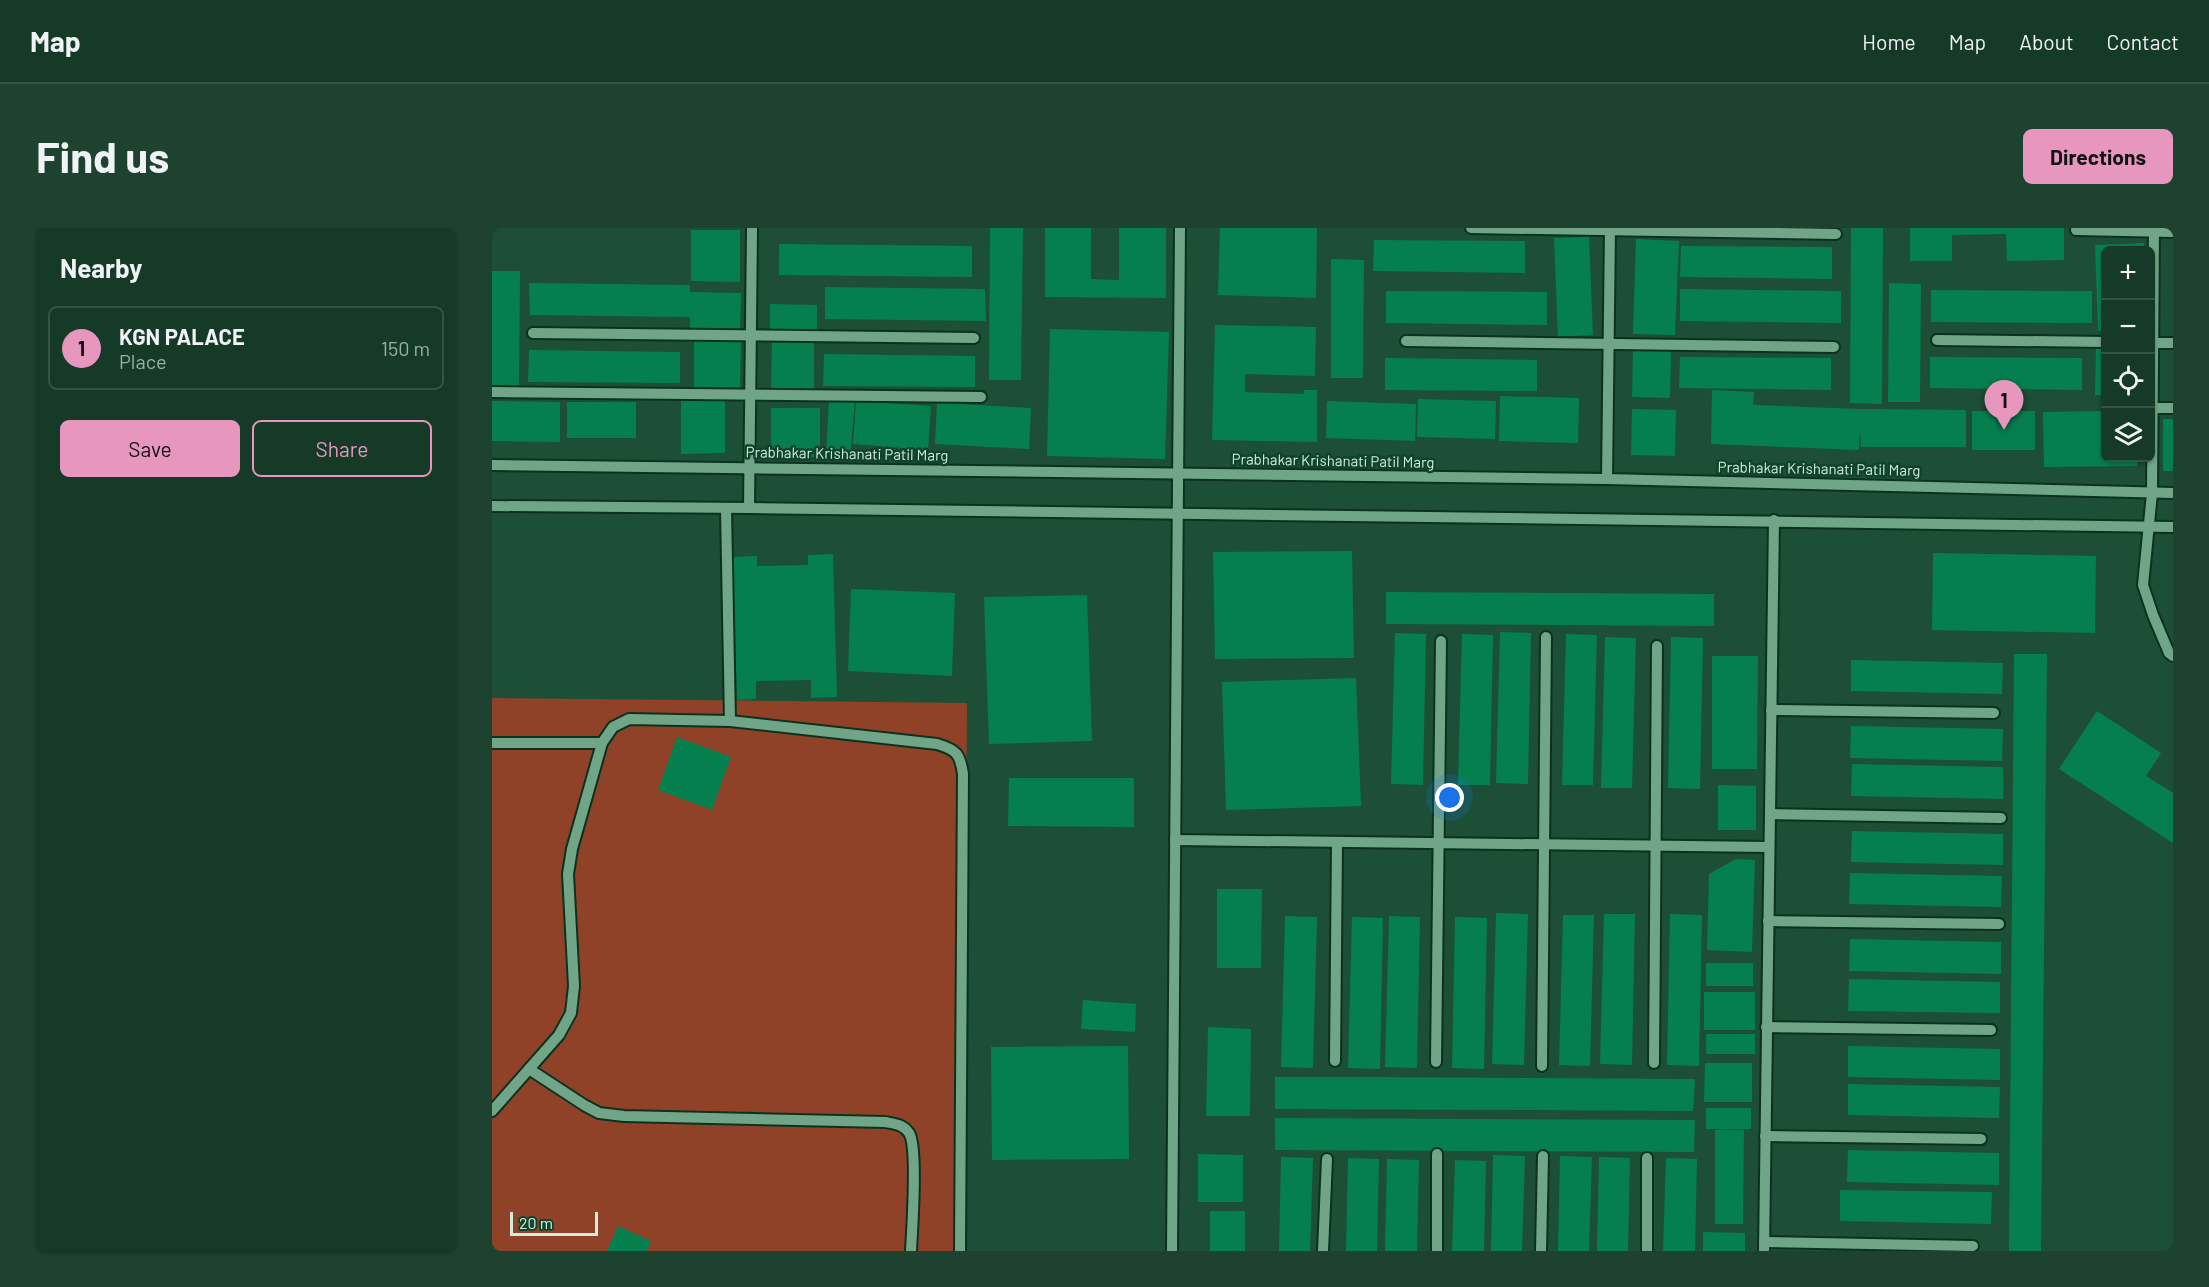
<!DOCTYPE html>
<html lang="en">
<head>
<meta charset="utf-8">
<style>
	:root { --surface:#153b28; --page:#1e4230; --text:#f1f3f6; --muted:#9dada8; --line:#345545; --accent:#e797bd }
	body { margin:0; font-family:Barlow,sans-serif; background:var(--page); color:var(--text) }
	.controls { position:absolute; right:18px; top:18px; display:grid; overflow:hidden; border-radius:9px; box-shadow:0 2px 4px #0004 }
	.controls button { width:54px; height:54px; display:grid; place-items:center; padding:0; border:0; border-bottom:2px solid var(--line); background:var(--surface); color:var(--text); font:30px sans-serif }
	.scale { position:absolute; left:18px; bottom:15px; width:88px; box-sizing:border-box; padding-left:6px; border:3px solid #d3eddd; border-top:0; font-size:16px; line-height:21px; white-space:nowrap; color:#d3eddd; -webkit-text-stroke:4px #0f442b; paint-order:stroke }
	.you { position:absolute; left:958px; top:570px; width:21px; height:21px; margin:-15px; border:4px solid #fff; border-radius:50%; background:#1a73e8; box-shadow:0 0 0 9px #1a73e833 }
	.badge { display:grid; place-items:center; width:39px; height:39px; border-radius:50%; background:var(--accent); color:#111; font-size:20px; font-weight:700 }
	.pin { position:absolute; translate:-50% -50px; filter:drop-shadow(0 2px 3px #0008) }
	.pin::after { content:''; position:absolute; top:32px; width:21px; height:18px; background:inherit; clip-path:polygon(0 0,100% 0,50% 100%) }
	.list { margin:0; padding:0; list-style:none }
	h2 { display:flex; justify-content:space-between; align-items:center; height:78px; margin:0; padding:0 24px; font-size:26px }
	h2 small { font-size:20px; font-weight:400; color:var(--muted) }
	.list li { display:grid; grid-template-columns:39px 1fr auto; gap:18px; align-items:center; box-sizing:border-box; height:84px; margin:0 12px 12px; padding:0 12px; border:2px solid var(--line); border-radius:9px }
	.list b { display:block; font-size:22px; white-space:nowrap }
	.list p { margin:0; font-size:20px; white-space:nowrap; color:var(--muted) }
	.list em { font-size:20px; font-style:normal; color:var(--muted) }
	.actions { display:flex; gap:12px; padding:18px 24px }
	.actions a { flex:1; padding:14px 0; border:2px solid var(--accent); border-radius:9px; text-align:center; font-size:21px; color:var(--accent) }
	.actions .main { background:var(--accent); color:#111 }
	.icon { flex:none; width:33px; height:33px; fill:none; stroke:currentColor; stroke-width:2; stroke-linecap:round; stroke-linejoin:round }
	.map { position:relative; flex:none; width:1681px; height:1023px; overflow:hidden; border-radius:9px }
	header { display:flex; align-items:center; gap:36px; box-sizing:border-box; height:84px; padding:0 30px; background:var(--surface); border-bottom:2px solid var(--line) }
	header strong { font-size:28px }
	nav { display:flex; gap:33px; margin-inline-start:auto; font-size:21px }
	.intro { display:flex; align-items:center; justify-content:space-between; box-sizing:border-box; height:144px; padding:0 36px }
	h1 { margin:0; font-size:42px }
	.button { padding:15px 27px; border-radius:9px; background:var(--accent); color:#111; font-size:21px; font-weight:700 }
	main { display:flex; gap:36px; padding:0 36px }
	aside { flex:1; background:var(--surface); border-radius:9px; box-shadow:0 2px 4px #0004 }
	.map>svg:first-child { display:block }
	.green { fill:#904229 }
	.building { fill:#067f4f }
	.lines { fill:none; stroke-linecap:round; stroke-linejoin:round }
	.minor-casing { stroke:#0b321f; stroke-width:14 }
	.minor { stroke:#71a587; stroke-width:10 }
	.labels { text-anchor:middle; stroke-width:5; stroke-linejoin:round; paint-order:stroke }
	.street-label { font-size:15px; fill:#d3eddd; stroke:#0f442b }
</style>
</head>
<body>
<header>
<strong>Map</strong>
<nav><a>Home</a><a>Map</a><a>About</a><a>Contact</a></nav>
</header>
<div class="intro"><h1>Find us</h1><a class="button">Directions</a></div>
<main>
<aside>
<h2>Nearby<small></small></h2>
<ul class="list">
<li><span class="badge">1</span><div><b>KGN PALACE</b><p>Place</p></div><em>150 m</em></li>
</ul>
<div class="actions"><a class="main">Save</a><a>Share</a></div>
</aside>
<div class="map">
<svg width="1681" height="1023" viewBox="0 0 1681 1023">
	<rect width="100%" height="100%" fill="#1c4f35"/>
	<polygon class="green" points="0,470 475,475 471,1023 0,1023"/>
	<g class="building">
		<polygon points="498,0 531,0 529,152 497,152"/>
		<polygon points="553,0 599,0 599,51 627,52 627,0 674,0 674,70 553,69"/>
		<polygon points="728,0 825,0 824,70 726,67"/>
		<polygon points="1359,0 1391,0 1390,176 1358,175"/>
		<polygon points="1418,0 1572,0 1572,32 1515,33 1514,6 1460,7 1460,33 1418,33"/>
		<polygon points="199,2 248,2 248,54 199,53"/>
		<polygon points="1097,9 1101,107 1066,109 1062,10"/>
		<polygon points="1144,11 1187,13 1183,107 1141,106"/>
		<polygon points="882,12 1033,13 1033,45 881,43"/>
		<polygon points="1652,15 1652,22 1614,22 1614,103 1606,103 1603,17"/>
		<polygon points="287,16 480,18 480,49 287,47"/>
		<polygon points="1189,18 1340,19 1340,51 1188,49"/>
		<polygon points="839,31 872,32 871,150 839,150"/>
		<polygon points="0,43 28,43 27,162 0,161"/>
		<polygon points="37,55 198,57 198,64 249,65 248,102 198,102 198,89 38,87"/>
		<polygon points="1397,55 1429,56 1428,174 1396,174"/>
		<polygon points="333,59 493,61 494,93 333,91"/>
		<polygon points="1188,61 1349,63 1349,95 1188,93"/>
		<polygon points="1439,62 1600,63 1600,95 1439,94"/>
		<polygon points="894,63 1055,64 1055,97 894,95"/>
		<polygon points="278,76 325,77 325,102 278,102"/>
		<polygon points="723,97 824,99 823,148 753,146 753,164 812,166 812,162 825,162 825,214 720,212"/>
		<polygon points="558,101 677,104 673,231 555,228"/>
		<polygon points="202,111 249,112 248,163 202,162"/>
		<polygon points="280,111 322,112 322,164 279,163"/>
		<polygon points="1604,118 1614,118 1614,167 1603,167"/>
		<polygon points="37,122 188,124 188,155 36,154"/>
		<polygon points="1141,122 1179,123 1178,170 1140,169"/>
		<polygon points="332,126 483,128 483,159 331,158"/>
		<polygon points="1188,129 1339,130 1339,162 1187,160"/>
		<polygon points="1438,129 1590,130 1590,162 1438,160"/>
		<polygon points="893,130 1045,132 1045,163 893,162"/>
		<polygon points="1220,162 1262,164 1261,177 1369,181 1474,182 1474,219 1369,219 1368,201 1367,222 1219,216"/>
		<polygon points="1008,168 1087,170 1086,215 1007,213"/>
		<polygon points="189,169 233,169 233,225 189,226"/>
		<polygon points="337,171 363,172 358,230 334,228"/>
		<polygon points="926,171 1004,173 1003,211 925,209"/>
		<polygon points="0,173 68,174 68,214 0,213"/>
		<polygon points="364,173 439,178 436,222 361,216"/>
		<polygon points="835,173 924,176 923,213 834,210"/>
		<rect x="75" y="174" width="69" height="36"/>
		<polygon points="445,175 539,180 537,221 443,216"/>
		<rect x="279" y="180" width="49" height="49"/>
		<polygon points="1140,181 1184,182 1183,228 1139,227"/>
		<rect x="1480" y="183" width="63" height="39"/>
		<polygon points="1614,183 1614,230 1645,230 1645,238 1552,239 1551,184"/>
		<rect x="1671" y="191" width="10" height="52"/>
		<polygon points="860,323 862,430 723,431 721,324"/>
		<polygon points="1441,325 1604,328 1603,405 1440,402"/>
		<polygon points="341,326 345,469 319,470 319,452 264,453 264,471 245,472 240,329 265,328 265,338 316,337 316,327"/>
		<polygon points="359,361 463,365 460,448 356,443"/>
		<polygon points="894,364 1222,366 1222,398 894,396"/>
		<polygon points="595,367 600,513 497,516 492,369"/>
		<polygon points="1008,404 1039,405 1036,556 1004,555"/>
		<polygon points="903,405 934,406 931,557 899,556"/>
		<polygon points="970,406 1001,407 998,557 966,557"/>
		<polygon points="1074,406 1105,407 1101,557 1070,557"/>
		<polygon points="1113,409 1144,410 1140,560 1109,560"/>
		<polygon points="1179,409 1211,410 1208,561 1176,560"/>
		<polygon points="1522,426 1555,426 1549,1023 1517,1023"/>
		<polygon points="1220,428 1266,428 1265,541 1220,541"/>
		<polygon points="1359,432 1511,435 1510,466 1359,463"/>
		<polygon points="864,450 869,578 734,582 730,454"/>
		<polygon points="1605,483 1669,525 1654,548 1681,565 1681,615 1567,541"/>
		<polygon points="1359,498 1511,501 1510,533 1358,530"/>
		<polygon points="185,509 239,529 220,582 166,562"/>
		<polygon points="1360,536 1511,539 1511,571 1359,568"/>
		<polygon points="517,550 642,550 642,599 516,598"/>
		<polygon points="1226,557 1264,558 1264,602 1226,602"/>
		<polygon points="1360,603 1511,606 1511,637 1359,634"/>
		<polygon points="1244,631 1263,632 1260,724 1215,722 1217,646"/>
		<polygon points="1358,645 1510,648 1509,679 1357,676"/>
		<polygon points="725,661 770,661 769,740 725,740"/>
		<polygon points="1004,685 1036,686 1032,837 1000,836"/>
		<polygon points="1112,686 1143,686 1140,837 1108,836"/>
		<polygon points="1178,686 1210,687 1207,838 1175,837"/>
		<polygon points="1071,687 1102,687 1098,838 1067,837"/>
		<polygon points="793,688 825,689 821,840 789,839"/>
		<polygon points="897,688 928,689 925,840 893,839"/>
		<polygon points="860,689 891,690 888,841 856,840"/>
		<polygon points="963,689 995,690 992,841 960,840"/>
		<polygon points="1358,711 1509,714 1509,746 1357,743"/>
		<rect x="1214" y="735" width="47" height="23"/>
		<polygon points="1357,751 1508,754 1508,785 1356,783"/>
		<rect x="1212" y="764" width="51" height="38"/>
		<polygon points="591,772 644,776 643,804 589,801"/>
		<polygon points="716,799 759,801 758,888 714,888"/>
		<rect x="1214" y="806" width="49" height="20"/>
		<polygon points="636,818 637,931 500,932 499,819"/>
		<polygon points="1356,818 1508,821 1508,852 1356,849"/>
		<polygon points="1213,835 1260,835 1260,874 1212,874"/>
		<polygon points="783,849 871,849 1203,851 1201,883 1021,882 783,881"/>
		<polygon points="1356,856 1508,859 1507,890 1356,887"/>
		<rect x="1214" y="880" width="45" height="21"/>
		<polygon points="783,890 1203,892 1202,924 783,922"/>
		<polygon points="1223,902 1252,902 1251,996 1223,996"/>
		<polygon points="1356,922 1507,925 1507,957 1355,954"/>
		<polygon points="706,926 751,927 751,974 706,974"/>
		<polygon points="1001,927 1033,928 1030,1023 999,1023"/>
		<polygon points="1068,928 1100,929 1097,1023 1066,1023"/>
		<polygon points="789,929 821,930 818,1023 787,1023"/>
		<polygon points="1107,929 1138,930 1136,1023 1105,1023"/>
		<polygon points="856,930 887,931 885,1023 854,1023"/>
		<polygon points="1174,930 1205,931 1203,1023 1171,1023"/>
		<polygon points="895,931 927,932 925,1023 893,1023"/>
		<polygon points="963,932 994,933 992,1023 960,1023"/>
		<polygon points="1348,962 1500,964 1499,996 1348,993"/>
		<rect x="718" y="983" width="35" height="40"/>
		<polygon points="126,998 159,1013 155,1023 115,1023"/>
		<polygon points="1211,1004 1253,1005 1253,1023 1211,1023"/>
	</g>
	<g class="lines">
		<defs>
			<g id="minor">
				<polyline points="979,0 1344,6"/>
				<polyline points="1662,0 1660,265 1651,357 1661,387 1677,425 1681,428"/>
				<polyline points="1584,2 1681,4"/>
				<polyline points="41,105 482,110"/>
				<polyline points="1445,112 1614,114"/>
				<polyline points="914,113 1342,119"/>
				<polyline points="1658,115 1681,115"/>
				<polyline points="0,164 489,169"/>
				<polyline points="1661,180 1681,180"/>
				<polyline points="0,237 1115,251 1681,265"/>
				<polyline points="1115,251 1118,0"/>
				<polyline points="0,278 257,280 1681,299"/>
				<polyline points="257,280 260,0"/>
				<polyline points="1279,482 1502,485"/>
				<path d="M 238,493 L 445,516 C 465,522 468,526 471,546 L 468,1023"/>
				<polyline points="0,515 110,515"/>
				<polyline points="1278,586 1509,590"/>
				<polyline points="683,612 1277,619"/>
				<polyline points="1276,693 1507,696"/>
				<polyline points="1274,799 1499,802"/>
				<polyline points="843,833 845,614"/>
				<polyline points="944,834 949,413"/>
				<polyline points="1162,835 1165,418"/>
				<polyline points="1050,838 1054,409"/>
				<path d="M 37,841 L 92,877 L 107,885 L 132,888 L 393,894 C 403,896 411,896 417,905 C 426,918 420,1003 419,1023"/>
				<polyline points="0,883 67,807 79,785 82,758 76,646 80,621 110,515 121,499 137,491 238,493 234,281"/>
				<polyline points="1273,908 1489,911"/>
				<polyline points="1272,1014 1481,1018"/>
				<polyline points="680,1023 688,0"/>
				<polyline points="831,1023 835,931"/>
				<polyline points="945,1023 945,926"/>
				<polyline points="1049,1023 1051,928"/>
				<polyline points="1155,1023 1155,930"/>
				<polyline points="1272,1023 1282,292"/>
			</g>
		</defs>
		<use href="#minor" class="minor-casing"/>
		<use href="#minor" class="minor"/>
	</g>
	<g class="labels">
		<g class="street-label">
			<text transform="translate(355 226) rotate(1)" y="5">Prabhakar Krishanati Patil Marg</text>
			<text transform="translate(841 233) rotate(1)" y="5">Prabhakar Krishanati Patil Marg</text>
			<text transform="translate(1327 241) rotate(1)" y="5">Prabhakar Krishanati Patil Marg</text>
		</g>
	</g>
</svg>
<div class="controls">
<button>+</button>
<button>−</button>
<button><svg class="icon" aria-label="locate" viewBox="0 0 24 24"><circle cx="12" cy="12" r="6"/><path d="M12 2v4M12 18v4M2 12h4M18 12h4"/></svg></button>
<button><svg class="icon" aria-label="layers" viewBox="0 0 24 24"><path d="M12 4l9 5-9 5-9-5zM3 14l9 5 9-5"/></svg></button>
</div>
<div class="scale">20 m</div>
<div class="you"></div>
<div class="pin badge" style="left:1512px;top:202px">1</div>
</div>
</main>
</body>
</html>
